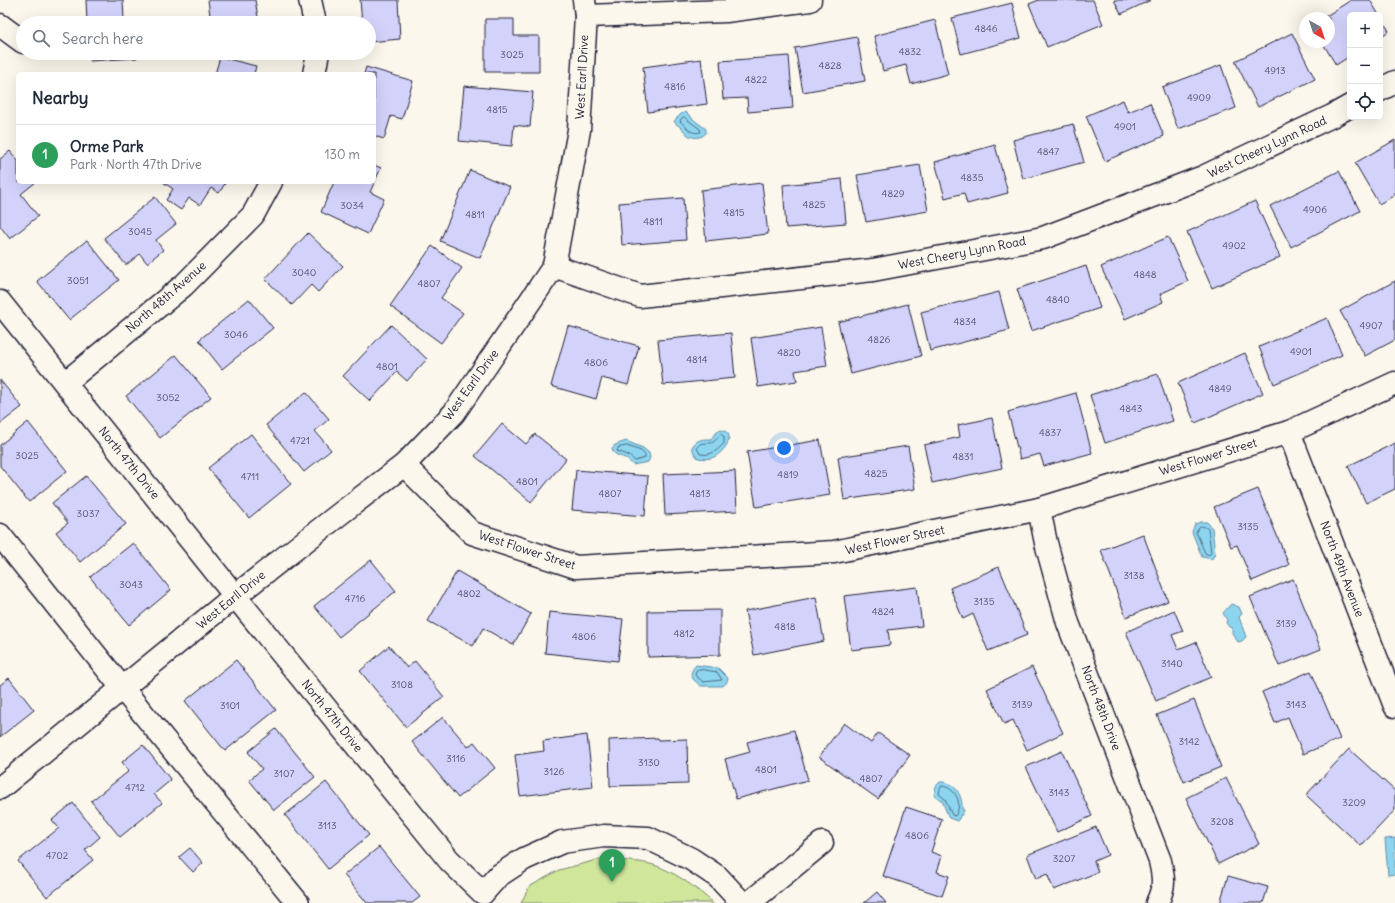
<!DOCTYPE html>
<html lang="en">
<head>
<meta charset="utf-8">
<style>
	:root { --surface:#fff; --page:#f6f6f7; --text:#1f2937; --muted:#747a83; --line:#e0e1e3; --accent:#0f766e }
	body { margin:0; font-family:Delius,sans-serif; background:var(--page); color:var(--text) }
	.controls { position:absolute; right:12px; top:12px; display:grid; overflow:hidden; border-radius:6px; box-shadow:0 4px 16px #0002 }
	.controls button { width:36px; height:36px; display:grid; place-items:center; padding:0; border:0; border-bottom:1px solid var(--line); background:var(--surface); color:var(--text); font:20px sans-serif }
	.compass { position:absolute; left:1299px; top:12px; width:36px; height:36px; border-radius:50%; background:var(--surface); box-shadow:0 4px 16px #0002; rotate:141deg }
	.you { position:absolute; left:784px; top:448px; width:14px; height:14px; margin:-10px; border:3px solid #fff; border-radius:50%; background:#1a73e8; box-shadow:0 0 0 6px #1a73e833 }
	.badge { display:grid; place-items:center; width:26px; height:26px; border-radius:50%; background:var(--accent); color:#fff; font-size:13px; font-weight:700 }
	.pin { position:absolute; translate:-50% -33px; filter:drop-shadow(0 1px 2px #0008) }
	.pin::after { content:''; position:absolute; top:21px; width:14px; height:12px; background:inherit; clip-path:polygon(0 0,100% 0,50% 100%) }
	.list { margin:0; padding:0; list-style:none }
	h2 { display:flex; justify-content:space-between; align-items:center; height:52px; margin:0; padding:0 16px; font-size:17px }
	h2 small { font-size:13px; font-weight:400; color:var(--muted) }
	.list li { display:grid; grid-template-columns:26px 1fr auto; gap:12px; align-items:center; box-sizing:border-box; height:60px; padding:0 16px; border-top:1px solid var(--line) }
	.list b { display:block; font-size:15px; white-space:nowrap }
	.list p { margin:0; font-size:13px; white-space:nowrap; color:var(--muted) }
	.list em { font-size:13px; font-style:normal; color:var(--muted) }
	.icon { flex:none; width:22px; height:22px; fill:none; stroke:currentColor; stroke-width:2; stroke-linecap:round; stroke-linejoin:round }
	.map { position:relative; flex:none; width:1395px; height:903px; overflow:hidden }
	.search { position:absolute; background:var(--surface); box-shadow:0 4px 16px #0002; left:16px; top:16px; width:360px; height:44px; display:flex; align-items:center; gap:10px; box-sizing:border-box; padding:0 14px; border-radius:22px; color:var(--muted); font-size:15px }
	.panel { position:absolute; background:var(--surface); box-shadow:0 4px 16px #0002; left:16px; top:72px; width:360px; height:112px; border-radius:6px }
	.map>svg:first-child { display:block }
	.green { fill:#cfe69b; stroke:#78846b }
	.water { fill:#8dd5ef; stroke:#628da7 }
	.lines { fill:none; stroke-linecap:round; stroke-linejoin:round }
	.shore { stroke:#4d6a83; stroke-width:1 }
	.building { fill:#d3d2fa; stroke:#22223b }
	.minor-casing { stroke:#22223b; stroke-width:25 }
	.minor { stroke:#fbf7ec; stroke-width:22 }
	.labels { text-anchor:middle; stroke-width:3; stroke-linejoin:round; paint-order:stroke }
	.number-label { font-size:10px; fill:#4e4e6b }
	.street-label { font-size:12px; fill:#22223b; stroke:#fbf7ec }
</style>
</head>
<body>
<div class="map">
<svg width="1395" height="903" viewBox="0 0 1395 903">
	<rect width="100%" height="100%" fill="#fbf7ec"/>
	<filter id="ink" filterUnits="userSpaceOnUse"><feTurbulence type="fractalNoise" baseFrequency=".025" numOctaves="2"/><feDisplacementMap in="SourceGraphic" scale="8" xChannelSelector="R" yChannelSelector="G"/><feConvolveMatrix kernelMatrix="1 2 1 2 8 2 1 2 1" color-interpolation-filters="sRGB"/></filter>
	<g filter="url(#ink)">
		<path class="green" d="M 597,860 C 615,860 632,860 650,864 C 671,869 697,888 713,903 L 521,903 L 529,887 L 559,870 Z"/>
		<g class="water">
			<path d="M 686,112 L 694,120 L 706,129 L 706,133 C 702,138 693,139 688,135 C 685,133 684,130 681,128 C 679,125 676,125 674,121 L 681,114 Z"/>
			<path d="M 722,430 C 738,434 723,453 714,457 C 710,459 704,459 698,458 L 694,453 L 692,447 C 697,439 702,439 711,439 L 718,431 Z"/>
			<path d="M 626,441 L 643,448 L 649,453 L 650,458 L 648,462 L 633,465 C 631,463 628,460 625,458 C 618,455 614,456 612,448 L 615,445 Z"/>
			<polygon points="1201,522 1207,522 1212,528 1215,553 1212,559 1202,557 1192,532 1195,524"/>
			<polygon points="1231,604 1239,607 1242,614 1239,617 1246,637 1242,641 1238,642 1232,633 1232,628 1229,627 1226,623 1227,620 1223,613"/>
			<path d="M 696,665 L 718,668 L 728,678 C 727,682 726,685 722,686 L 701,686 C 692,679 687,675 696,665 Z"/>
			<path d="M 940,782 C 955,781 963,796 962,809 L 964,810 L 962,815 L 960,815 L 959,819 L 957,821 L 949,818 L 942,801 L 934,795 L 936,786 Z"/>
			<polygon points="1395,838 1395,874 1388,875 1385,839"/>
		</g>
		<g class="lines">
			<g class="shore">
				<path d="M 684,117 L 700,129 L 701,132 C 690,135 687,127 680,121 L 681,119 Z"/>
				<path d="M 721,434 L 724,437 L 724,443 C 717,451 711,456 700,454 L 697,448 C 700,441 705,444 711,443 C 715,442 718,437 721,434 Z"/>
				<polygon points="627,446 641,451 645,455 645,458 635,461 628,455 617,451 618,448"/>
				<polygon points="1201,526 1205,527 1208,529 1211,552 1209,555 1205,553 1196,532 1198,528"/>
				<polygon points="699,669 717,672 722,680 703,682 695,675 696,671"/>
				<path d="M 942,786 C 957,788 963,805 955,816 L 952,815 L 945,799 L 939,794 L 940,789 Z"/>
			</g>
		</g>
		<g class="building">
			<polygon points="86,0 123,0 124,20 135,19 135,23 87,23"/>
			<polygon points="208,0 255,0 259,23 211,23"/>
			<polygon points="360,0 398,0 400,39 369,42 369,23 362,23"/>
			<polygon points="1039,0 1093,0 1103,24 1047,47 1029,4"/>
			<polygon points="1114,0 1151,0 1121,14"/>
			<polygon points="1351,0 1370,0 1379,15 1350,15 1350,56 1336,65 1322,42 1329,42 1329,18 1323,18"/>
			<polygon points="1012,3 1021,38 961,54 952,18"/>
			<polygon points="1380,16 1389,31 1380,37"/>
			<polygon points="485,19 514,19 514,36 539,36 539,72 485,72"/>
			<polygon points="935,20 948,74 911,84 906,65 883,71 874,36"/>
			<polygon points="1292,33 1315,79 1258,107 1235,61"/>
			<polygon points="857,37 865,81 803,92 795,48"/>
			<polygon points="89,53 137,53 137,58 90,61"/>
			<polygon points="789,56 793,108 748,112 747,98 723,99 720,61"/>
			<polygon points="220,57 256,66 254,74 215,74"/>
			<polygon points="701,59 707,104 648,112 643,67"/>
			<polygon points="1221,65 1236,108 1178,129 1162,87"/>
			<polygon points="366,67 413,81 402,119 391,116 384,139 374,136 374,74 364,74"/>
			<polygon points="464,86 533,92 530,127 514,125 512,146 459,141"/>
			<polygon points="1123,100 1128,112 1150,103 1164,136 1105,161 1086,116"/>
			<polygon points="1073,124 1084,162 1023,179 1013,140"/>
			<polygon points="1395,140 1395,195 1379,204 1355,163"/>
			<polygon points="995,145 1008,193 967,204 964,193 945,198 935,162"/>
			<polygon points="10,151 18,161 18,182 36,182 21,194 38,216 10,239 0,226 0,159"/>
			<polygon points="374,165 381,168 370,192 384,199 368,234 321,212 334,182 374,182"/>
			<polygon points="920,165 928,211 866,222 857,175"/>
			<polygon points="470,170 510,187 480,258 440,241"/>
			<polygon points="1339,171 1360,211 1291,247 1270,206"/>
			<polygon points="842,179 846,223 786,228 783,185"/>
			<polygon points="163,182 226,182 219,193 211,188 200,205 189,198 181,210 166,200 173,189"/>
			<polygon points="762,183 768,234 706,241 701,190"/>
			<polygon points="155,197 176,224 156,240 163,250 147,263 140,254 126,265 104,238"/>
			<polygon points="683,198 686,240 622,245 619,203"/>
			<polygon points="1255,201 1280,257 1212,288 1187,232"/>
			<polygon points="308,233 343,266 318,292 311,285 292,305 265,279"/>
			<polygon points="1168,237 1188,281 1160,294 1163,302 1125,319 1101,267"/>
			<polygon points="87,240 119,280 69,320 37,281"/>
			<polygon points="432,246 462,268 441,298 463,313 441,343 390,306"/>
			<polygon points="1086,266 1100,308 1031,331 1017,289"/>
			<polygon points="1395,281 1395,340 1365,356 1340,311"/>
			<polygon points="999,292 1009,330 930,351 921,312"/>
			<polygon points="249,299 273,328 222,369 199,340"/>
			<polygon points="908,304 921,356 851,374 838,322"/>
			<polygon points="1327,318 1342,355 1274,384 1259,347"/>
			<polygon points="391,325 427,359 407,381 397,372 370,401 343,376"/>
			<polygon points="568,326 639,346 628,385 602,378 596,399 551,386"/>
			<polygon points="821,327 827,366 795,371 797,381 758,387 751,338"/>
			<polygon points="731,333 735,378 663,385 658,340"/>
			<polygon points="1245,353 1263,393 1195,423 1178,383"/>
			<polygon points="176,355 211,397 160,438 126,396"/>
			<polygon points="1158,374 1173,421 1105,443 1090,395"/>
			<polygon points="0,380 22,407 0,424"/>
			<polygon points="306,392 329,419 315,431 331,450 304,472 266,425"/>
			<polygon points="1076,393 1092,453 1044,466 1040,454 1020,459 1008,412"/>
			<polygon points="992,418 1002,468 932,483 924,445 960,437 958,425"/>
			<polygon points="28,422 67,471 29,502 0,466 0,445"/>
			<polygon points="502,424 526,444 535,434 566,459 531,502 475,456"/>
			<polygon points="251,434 291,484 249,518 208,468"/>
			<polygon points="820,440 830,495 756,507 747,452"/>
			<polygon points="1395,443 1395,489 1366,503 1348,466"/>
			<polygon points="908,446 915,489 844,500 838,457"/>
			<polygon points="576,470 648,476 645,516 572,510"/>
			<polygon points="735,471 737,511 665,515 663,474"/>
			<polygon points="86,476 126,524 80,562 56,532 68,523 52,503"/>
			<polygon points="1258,489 1289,565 1252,581 1237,545 1231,547 1214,507"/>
			<polygon points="1143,534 1168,601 1126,617 1101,550"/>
			<polygon points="133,543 171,590 129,625 90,577"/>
			<polygon points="371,560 396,591 339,637 314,606"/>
			<polygon points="999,567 1027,635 988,651 973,614 963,619 950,588"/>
			<polygon points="457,571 531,614 513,645 483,628 473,646 428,621"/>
			<polygon points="1293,579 1321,649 1279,666 1250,597"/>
			<polygon points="917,587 922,626 888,630 890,645 851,650 844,596"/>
			<polygon points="816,597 824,641 754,655 745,611"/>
			<polygon points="720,610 720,655 648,657 648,611"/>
			<polygon points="1174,610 1183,631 1172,635 1178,649 1196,642 1211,677 1156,701 1126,632"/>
			<polygon points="549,612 623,619 618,661 545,653"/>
			<polygon points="389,646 407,668 415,661 444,697 406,727 360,671"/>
			<polygon points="236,660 276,710 225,751 185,701"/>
			<polygon points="1032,667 1063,733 1027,750 1013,720 1004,724 987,689"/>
			<polygon points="1311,671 1340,739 1303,754 1288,717 1275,723 1262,692"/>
			<polygon points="9,678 34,710 0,737 0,685"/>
			<polygon points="1194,700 1221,767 1184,782 1157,715"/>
			<polygon points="443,717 468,747 474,742 495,768 458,798 412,742"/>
			<polygon points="844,723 871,743 878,733 910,755 878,799 819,757"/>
			<polygon points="276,729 315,777 274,810 249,780 262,769 248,752"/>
			<polygon points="794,730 808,780 736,799 725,759 750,752 747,742"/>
			<polygon points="587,735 593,787 520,796 515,755 544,751 543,741"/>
			<polygon points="658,738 659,740 687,739 688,784 610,786 609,740"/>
			<polygon points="143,745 171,780 154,794 162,803 120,837 91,801 129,771 122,762"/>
			<polygon points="1349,749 1395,791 1395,810 1361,846 1306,795"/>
			<polygon points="1062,751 1092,816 1057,832 1026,767"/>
			<polygon points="1226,778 1259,844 1218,864 1186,798"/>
			<polygon points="326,782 369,835 328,869 285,815"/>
			<polygon points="73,803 100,837 85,850 93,860 47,897 18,861 59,828 52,820"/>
			<polygon points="906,807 942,819 931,852 942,856 937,872 949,876 942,896 883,876"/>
			<polygon points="1096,827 1108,855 1094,861 1098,872 1054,890 1047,874 1036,879 1027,855"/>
			<polygon points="379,847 420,897 412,903 367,903 344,875"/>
			<polygon points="190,848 203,863 193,872 179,857"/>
			<polygon points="1228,876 1268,887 1263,903 1220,903"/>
			<polygon points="877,892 886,903 864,903"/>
		</g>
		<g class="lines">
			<defs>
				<g id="minor">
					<polyline points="310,0 315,23"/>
					<polyline points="586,16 726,11 810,0"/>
					<polyline points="0,25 23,42"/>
					<polyline points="314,74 318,53"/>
					<polyline points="1380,90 1395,82"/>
					<polyline points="554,266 640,296 873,270 1043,238 1203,177 1332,116 1350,106"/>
					<polyline points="0,302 235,596 449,860 483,893 498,876 524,859 562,842 604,836 648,838 691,859 718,877 742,903"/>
					<polyline points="65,383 184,285 253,215 271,182"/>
					<polyline points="1289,432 1395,706"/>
					<polyline points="404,465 472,533 576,567 834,552 1039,509 1289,432 1395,383"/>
					<path d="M 1039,509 L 1046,543 L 1068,623 L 1160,861 C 1164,879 1165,886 1157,903"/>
					<polyline points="0,535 123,689 298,903"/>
					<polyline points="0,788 235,596 341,513 404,465 454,413 554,266 579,130 586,16 584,0"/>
					<polyline points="749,903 822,843"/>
				</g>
			</defs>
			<use href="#minor" class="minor-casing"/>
			<use href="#minor" class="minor"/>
		</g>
	</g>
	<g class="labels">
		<g class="number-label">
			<text x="986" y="32">4846</text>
			<text x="910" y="55">4832</text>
			<text x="512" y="58">3025</text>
			<text x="830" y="69">4828</text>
			<text x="1275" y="74">4913</text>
			<text x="756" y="83">4822</text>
			<text x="675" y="90">4816</text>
			<text x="1199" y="101">4909</text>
			<text x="497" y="113">4815</text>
			<text x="1125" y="130">4901</text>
			<text x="1048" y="155">4847</text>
			<text x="972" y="181">4835</text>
			<text x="893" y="197">4829</text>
			<text x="814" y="208">4825</text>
			<text x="352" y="209">3034</text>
			<text x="1315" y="213">4906</text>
			<text x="734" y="216">4815</text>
			<text x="475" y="218">4811</text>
			<text x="653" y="225">4811</text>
			<text x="140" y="235">3045</text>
			<text x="1234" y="249">4902</text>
			<text x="304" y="276">3040</text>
			<text x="1145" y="278">4848</text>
			<text x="78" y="284">3051</text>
			<text x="429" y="287">4807</text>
			<text x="1058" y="303">4840</text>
			<text x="965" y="325">4834</text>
			<text x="1371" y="329">4907</text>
			<text x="236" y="338">3046</text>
			<text x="879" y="343">4826</text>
			<text x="1301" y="355">4901</text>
			<text x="789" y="356">4820</text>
			<text x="697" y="363">4814</text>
			<text x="596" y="366">4806</text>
			<text x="387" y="370">4801</text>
			<text x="1220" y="392">4849</text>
			<text x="168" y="401">3052</text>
			<text x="1131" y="412">4843</text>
			<text x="1050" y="436">4837</text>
			<text x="300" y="444">4721</text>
			<text x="27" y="459">3025</text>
			<text x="963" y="460">4831</text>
			<text x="876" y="477">4825</text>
			<text x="788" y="478">4819</text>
			<text x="250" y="480">4711</text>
			<text x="527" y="485">4801</text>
			<text x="610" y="497">4807</text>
			<text x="700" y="497">4813</text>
			<text x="88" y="517">3037</text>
			<text x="1248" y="530">3135</text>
			<text x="1134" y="579">3138</text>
			<text x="131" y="588">3043</text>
			<text x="469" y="597">4802</text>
			<text x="355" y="602">4716</text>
			<text x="984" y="605">3135</text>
			<text x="883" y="615">4824</text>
			<text x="1286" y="627">3139</text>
			<text x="785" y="630">4818</text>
			<text x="684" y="637">4812</text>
			<text x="584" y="640">4806</text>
			<text x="1172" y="667">3140</text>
			<text x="402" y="688">3108</text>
			<text x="1022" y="708">3139</text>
			<text x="1296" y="708">3143</text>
			<text x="230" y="709">3101</text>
			<text x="1189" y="745">3142</text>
			<text x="456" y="762">3116</text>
			<text x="649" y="766">3130</text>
			<text x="766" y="773">4801</text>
			<text x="554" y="775">3126</text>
			<text x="284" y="777">3107</text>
			<text x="871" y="782">4807</text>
			<text x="135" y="791">4712</text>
			<text x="1059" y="796">3143</text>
			<text x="1354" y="806">3209</text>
			<text x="1222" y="825">3208</text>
			<text x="327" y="829">3113</text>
			<text x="917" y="839">4806</text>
			<text x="57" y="859">4702</text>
			<text x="1064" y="862">3207</text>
		</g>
		<g class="street-label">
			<text transform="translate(582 77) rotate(-87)" y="4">West Earll Drive</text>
			<text transform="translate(1267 147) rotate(-25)" y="4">West Cheery Lynn Road</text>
			<text transform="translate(962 253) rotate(-11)" y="4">West Cheery Lynn Road</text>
			<text transform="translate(166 297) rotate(-41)" y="4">North 48th Avenue</text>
			<text transform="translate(471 385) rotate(-54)" y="4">West Earll Drive</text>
			<text transform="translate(1208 457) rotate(-17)" y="4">West Flower Street</text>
			<text transform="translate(129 463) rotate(51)" y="4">North 47th Drive</text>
			<text transform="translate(895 540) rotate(-12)" y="4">West Flower Street</text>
			<text transform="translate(527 550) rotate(18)" y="4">West Flower Street</text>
			<text transform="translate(1342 569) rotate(69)" y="4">North 49th Avenue</text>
			<text transform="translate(231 600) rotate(-39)" y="4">West Earll Drive</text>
			<text transform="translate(1101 708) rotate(69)" y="4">North 48th Drive</text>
			<text transform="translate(332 716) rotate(51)" y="4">North 47th Drive</text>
		</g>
	</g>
</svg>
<div class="controls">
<button>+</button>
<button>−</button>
<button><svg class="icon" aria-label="locate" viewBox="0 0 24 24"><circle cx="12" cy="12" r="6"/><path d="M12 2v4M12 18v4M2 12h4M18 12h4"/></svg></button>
</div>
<svg class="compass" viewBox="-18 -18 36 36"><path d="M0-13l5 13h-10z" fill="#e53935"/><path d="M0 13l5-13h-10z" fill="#747a83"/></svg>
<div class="you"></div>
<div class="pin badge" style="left:612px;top:882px;background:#2e9e5b">1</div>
<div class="search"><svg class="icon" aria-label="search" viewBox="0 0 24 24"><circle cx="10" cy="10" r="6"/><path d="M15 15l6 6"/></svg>Search here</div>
<section class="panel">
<h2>Nearby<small></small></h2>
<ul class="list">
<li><span class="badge" style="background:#2e9e5b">1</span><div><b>Orme Park</b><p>Park · North 47th Drive</p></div><em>130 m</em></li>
</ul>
</section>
</div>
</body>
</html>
